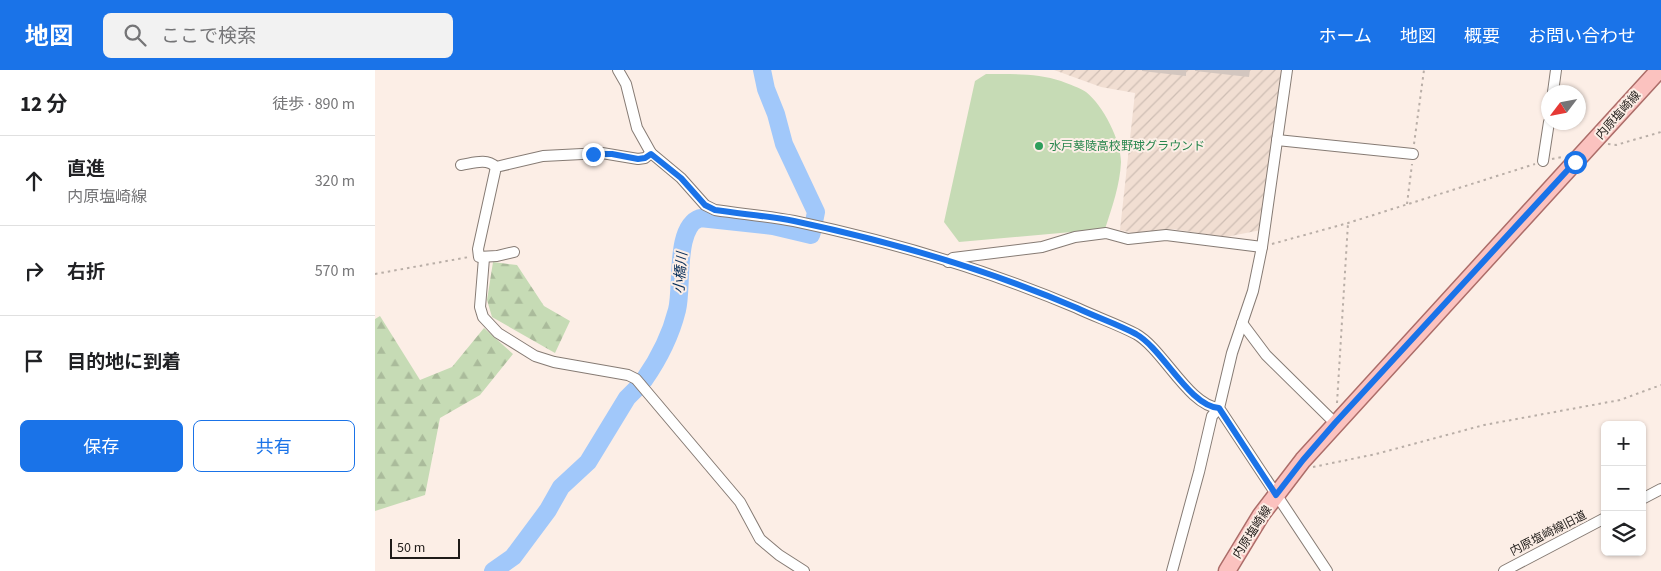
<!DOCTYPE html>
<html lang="ja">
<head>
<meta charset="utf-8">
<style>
	:root { --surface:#fff; --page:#f2f2f2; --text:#202124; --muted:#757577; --line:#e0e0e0; --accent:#1a73e8 }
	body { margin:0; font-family:"Source Sans 3","Noto Sans JP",sans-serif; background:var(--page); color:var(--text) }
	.controls { position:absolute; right:15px; bottom:15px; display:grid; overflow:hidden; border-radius:8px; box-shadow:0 1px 4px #0004 }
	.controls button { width:45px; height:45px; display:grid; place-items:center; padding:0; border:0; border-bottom:1px solid var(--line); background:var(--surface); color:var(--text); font:25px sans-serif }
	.compass { position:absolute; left:1166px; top:15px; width:45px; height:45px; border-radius:50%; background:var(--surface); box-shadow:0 1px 4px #0004; rotate:238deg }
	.scale { position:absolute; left:15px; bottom:12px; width:70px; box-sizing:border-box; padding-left:5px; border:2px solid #1f1b18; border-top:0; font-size:14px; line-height:18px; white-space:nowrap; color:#1f1b18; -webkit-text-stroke:4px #fceee6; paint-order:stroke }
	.stop { position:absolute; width:15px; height:15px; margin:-11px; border:4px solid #1a73e8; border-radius:50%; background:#fff }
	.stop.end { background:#1a73e8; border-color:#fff; box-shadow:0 1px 5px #0008 }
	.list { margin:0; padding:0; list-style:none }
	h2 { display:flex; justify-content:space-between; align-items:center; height:65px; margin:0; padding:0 20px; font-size:21px }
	h2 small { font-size:16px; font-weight:400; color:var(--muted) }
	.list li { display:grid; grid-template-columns:32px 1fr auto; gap:15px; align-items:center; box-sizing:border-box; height:90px; padding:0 20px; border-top:1px solid var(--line) }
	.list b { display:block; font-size:19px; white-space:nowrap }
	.list p { margin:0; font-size:16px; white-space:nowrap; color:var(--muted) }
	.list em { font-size:16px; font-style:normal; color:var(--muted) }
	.actions { display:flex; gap:10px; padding:15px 20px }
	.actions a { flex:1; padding:11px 0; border:1px solid var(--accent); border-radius:8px; text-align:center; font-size:18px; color:var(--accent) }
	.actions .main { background:var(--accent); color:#fff }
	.icon { flex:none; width:28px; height:28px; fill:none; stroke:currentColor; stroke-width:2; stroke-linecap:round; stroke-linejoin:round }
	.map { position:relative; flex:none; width:1286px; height:501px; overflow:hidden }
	header { display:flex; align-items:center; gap:30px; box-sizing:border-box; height:70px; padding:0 25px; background:var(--accent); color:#fff }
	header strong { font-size:24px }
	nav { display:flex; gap:28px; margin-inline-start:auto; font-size:18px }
	.search { width:350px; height:45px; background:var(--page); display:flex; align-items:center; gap:12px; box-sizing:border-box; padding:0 18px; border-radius:8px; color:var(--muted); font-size:19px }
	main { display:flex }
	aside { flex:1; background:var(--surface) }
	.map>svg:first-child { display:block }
	.industrial { fill:url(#industrial-furrows) }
	.forest { fill:url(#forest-firs) }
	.garden { fill:#c6dbb5 }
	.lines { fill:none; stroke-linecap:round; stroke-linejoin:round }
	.river { stroke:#a1c8fa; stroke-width:18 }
	.building { fill:#d3c6bf }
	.street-casing { stroke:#867b74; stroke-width:12 }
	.primary-casing { stroke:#ac6d69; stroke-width:19 }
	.path { stroke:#b9aea7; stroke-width:2; stroke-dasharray:2.5 4; stroke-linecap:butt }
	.street { stroke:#fff; stroke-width:10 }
	.primary { stroke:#fbc2bf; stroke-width:16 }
	.route { stroke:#1a73e8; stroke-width:6 }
	.leisure-dot { fill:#2e9e5b; stroke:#fceee6; stroke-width:2 }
	.labels { text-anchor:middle; stroke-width:4; stroke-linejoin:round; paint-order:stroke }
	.street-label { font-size:12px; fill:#1f1b18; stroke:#fceee6 }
	.leisure-label { font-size:12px; fill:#27864d; stroke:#fceee6; text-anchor:start }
	.water-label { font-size:14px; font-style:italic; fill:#032b57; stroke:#fceee6 }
</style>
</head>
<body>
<header>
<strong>地図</strong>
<div class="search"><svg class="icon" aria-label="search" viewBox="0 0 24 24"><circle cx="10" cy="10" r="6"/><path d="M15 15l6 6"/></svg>ここで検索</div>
<nav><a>ホーム</a><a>地図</a><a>概要</a><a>お問い合わせ</a></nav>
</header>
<main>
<aside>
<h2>12 分<small>徒歩 · 890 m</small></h2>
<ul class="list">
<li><svg class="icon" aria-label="ahead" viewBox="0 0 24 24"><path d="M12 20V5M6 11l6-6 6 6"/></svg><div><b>直進</b><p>内原塩崎線</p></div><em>320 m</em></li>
<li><svg class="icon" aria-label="right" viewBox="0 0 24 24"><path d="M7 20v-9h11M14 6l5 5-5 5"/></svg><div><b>右折</b></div><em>570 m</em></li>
<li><svg class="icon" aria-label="arrive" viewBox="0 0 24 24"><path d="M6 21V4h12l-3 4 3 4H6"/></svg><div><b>目的地に到着</b></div></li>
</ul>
<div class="actions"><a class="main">保存</a><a>共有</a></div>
</aside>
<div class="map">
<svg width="1286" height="501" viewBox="0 0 1286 501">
	<defs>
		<pattern id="industrial-furrows" width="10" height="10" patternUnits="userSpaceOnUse" patternTransform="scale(1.25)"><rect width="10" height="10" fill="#f1ded2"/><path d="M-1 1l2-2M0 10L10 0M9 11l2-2" fill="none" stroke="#cebeb4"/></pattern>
		<pattern id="forest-firs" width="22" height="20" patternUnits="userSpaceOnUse" patternTransform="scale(1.25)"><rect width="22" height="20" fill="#c6dbb5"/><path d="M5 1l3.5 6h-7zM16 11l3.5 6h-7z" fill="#aabb9b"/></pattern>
	</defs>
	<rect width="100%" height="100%" fill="#fceee6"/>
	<polygon class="industrial" points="679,0 908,0 886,160 851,167 797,159 758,163 745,160 760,23 726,17"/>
	<g class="forest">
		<polygon points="118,192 142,195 169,236 195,251 180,283 117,247 112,230"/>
		<polygon points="5,246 45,310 77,297 109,258 138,284 105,325 65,348 50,425 0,441 0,249"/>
	</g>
	<path class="garden" d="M 611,4 C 635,4 663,3 686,11 C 694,14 705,18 711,22 C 728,35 746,71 746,92 C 745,115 737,137 730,159 L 584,172 L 569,152 L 600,11 Z"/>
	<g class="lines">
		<g class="river">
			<polyline points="387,0 391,19 401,44 409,74 441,142 439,152"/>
			<path d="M 269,310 C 283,290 296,264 302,240 C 308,217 299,157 325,148 L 398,156 L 436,165 L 437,162"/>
			<polyline points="118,501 138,487 173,440 186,417 213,392 252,328 262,318"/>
		</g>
	</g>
	<g class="building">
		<polygon points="767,0 811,0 811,6 767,1"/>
		<polygon points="820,0 875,0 874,7 820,1"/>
	</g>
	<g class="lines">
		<defs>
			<g id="street">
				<path d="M 243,0 L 251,14 L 262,58 L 276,83 L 306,108 L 330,135 L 340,140 C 366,144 393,146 419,151 C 514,171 613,200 702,238 C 721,247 742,254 761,264 C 788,279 814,336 844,338"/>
				<polyline points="912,0 887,177 878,221 857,283 844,338 952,501"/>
				<polyline points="1178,22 1181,0"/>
				<polyline points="902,70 1038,84"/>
				<polyline points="1168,91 1174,52"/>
				<path d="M 86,95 C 99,93 111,88 121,97"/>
				<polyline points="139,182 122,186 104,187 103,179 121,97 168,86 227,83 263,89 270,88 276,83"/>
				<polyline points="109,188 105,237 108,247 123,263 160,286 179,292 253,305 261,309 365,432 385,469 404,485 429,501"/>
				<polyline points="573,192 578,188 667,177 700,167 731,163 753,169 791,165 887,177"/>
				<polyline points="867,253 891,285 960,353"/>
				<polyline points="1267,429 1286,419"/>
				<polyline points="797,501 824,402 837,346 844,338"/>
				<polyline points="1129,501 1230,448"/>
			</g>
			<polyline id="primary" points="852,501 886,445 928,390 1284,0"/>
		</defs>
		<use href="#street" class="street-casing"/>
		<use href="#primary" class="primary-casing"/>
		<g class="path">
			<polyline points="1039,74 1049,0"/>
			<polyline points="1233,74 1241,75 1286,62"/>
			<polyline points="1177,89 1187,87"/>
			<polyline points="1032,134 1037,94"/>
			<polyline points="897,174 973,153 1160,94"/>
			<polyline points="0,204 94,187"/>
			<polyline points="962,333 973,153"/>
			<polyline points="938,397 1001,384 1109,355 1245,330 1286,315"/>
		</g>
		<use href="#street" class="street"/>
		<use href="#primary" class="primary"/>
	</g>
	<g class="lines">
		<path class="route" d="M 218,84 L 237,84 L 263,89 L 270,88 L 276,84 L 306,108 L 330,135 L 340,140 C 366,144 393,146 419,151 C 513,171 614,200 702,238 C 721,247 742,254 761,264 C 788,279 814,336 844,338 L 901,425 L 928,390 L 960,353 L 1200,92"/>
	</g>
	<circle class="leisure-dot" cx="664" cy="76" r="5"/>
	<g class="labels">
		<g class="street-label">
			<text transform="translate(1243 45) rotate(-48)" y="4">内原塩崎線</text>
			<text transform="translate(877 462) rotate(-57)" y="4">内原塩崎線</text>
			<text transform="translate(1173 463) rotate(-27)" y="4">内原塩崎線旧道</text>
		</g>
		<g class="leisure-label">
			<text x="674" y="80">水戸葵陵高校野球グラウンド</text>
		</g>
		<g class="water-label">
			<text transform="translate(305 203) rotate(-85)" y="5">小橋川</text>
		</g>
	</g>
</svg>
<div class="controls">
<button>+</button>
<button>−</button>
<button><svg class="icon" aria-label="layers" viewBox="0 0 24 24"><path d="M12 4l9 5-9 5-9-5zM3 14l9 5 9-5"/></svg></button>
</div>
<svg class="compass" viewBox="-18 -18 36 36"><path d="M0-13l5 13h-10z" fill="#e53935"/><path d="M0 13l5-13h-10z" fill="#757577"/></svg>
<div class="scale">50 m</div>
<div class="stop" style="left:1200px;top:92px"></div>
<div class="stop end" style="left:218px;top:84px"></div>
</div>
</main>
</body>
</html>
